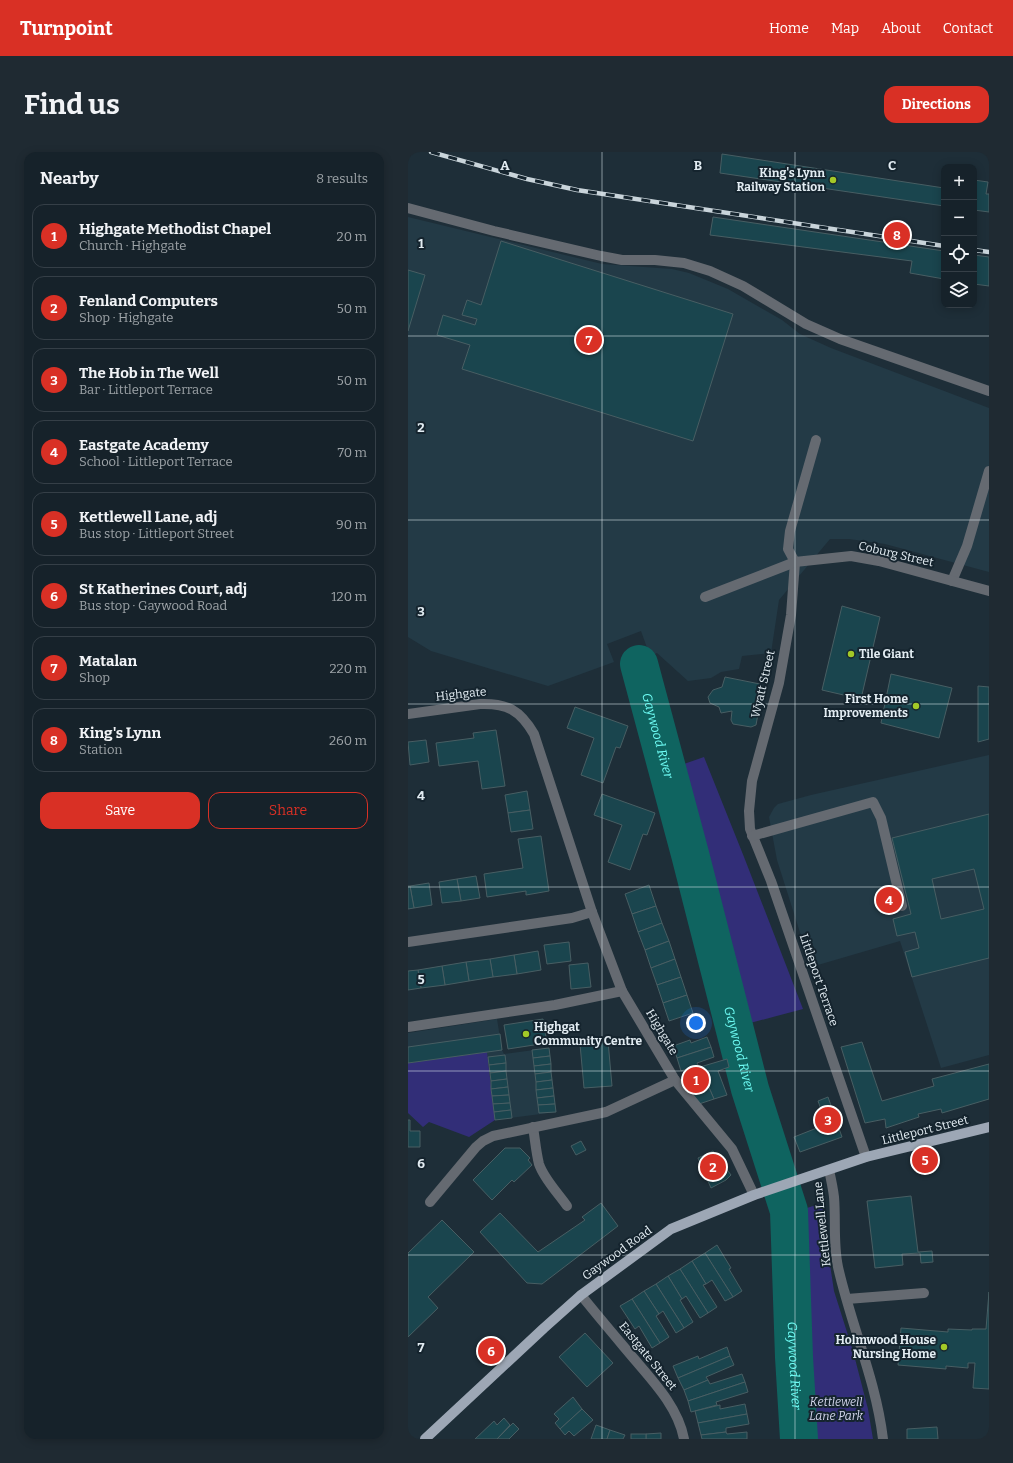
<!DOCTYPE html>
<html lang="en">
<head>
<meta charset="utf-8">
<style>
	:root { --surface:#16222a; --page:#1f2a32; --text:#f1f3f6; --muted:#9ea4a8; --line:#353f47; --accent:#d93025 }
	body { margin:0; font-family:Bitter,serif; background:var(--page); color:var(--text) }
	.controls { position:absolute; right:12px; top:12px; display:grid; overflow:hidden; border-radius:8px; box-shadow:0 2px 10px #0003 }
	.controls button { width:36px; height:36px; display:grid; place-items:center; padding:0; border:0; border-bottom:1px solid var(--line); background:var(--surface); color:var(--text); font:20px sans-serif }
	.you { position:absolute; left:288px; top:871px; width:14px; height:14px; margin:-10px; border:3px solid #fff; border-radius:50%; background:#1a73e8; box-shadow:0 0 0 6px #1a73e833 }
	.badge { display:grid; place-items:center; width:26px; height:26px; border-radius:50%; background:var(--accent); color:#fff; font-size:13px; font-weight:700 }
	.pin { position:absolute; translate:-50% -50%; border:2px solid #fff; box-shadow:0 1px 4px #0006 }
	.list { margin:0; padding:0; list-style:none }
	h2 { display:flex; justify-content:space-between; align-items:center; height:52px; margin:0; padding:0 16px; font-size:17px }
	h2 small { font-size:13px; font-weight:400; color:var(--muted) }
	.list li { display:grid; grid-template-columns:26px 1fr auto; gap:12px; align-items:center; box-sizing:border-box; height:64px; margin:0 8px 8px; padding:0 8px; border:1px solid var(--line); border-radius:12px }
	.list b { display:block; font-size:15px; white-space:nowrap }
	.list p { margin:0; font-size:13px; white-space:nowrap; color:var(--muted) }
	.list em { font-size:13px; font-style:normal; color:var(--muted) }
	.actions { display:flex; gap:8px; padding:12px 16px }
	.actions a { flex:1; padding:9px 0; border:1px solid var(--accent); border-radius:12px; text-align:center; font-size:14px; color:var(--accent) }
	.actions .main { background:var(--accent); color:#fff }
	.icon { flex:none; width:22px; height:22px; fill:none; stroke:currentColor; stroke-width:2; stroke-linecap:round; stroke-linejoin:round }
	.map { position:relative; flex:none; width:581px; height:1287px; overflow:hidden; border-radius:12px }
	header { display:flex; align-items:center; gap:24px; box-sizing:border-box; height:56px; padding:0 20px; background:var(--accent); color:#fff }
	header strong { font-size:19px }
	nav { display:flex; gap:22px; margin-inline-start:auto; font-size:14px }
	.intro { display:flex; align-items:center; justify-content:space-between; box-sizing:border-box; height:96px; padding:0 24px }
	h1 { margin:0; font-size:28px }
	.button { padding:10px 18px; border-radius:12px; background:var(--accent); color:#fff; font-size:14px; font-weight:700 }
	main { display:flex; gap:24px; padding:0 24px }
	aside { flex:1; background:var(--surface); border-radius:12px; box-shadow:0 2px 10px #0003 }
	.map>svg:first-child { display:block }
	.built { fill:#233a46 }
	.green { fill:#322e78 }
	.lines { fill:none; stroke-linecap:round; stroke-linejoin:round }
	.river { stroke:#0f6460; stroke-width:38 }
	.building { fill:#1a454e; stroke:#485e63; fill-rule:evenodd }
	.minor { stroke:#656a71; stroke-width:10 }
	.major { stroke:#9da7b5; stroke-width:10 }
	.rail-casing { stroke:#c9d4da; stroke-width:4.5 }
	.rail { stroke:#15242e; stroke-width:3; stroke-dasharray:9; stroke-linecap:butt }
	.grid { fill:none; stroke:#e2ecf2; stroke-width:1; stroke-opacity:0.55 }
	.poi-dot { fill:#a3c927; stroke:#15242e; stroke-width:1.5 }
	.labels { text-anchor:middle; stroke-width:4; stroke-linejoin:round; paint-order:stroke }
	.poi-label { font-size:12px; font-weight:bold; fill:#e2ecf2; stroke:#15242e; text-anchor:end }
	.street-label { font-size:12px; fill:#e2ecf2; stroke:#15242e }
	.park-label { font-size:12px; font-style:italic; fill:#d3d6ec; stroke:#15242e }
	.water-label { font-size:13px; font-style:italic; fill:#6efcf4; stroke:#15242e }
	.grid-label { font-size:13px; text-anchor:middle; font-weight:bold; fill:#e2ecf2; stroke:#15242e; stroke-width:4; stroke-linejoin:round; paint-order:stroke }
</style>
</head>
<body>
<header>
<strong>Turnpoint</strong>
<nav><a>Home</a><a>Map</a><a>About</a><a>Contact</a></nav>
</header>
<div class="intro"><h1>Find us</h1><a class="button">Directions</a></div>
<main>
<aside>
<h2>Nearby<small>8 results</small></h2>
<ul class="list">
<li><span class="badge">1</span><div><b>Highgate Methodist Chapel</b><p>Church · Highgate</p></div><em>20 m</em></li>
<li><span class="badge">2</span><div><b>Fenland Computers</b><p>Shop · Highgate</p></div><em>50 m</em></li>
<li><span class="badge">3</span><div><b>The Hob in The Well</b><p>Bar · Littleport Terrace</p></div><em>50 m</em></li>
<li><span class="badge">4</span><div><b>Eastgate Academy</b><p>School · Littleport Terrace</p></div><em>70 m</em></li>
<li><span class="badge">5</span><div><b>Kettlewell Lane, adj</b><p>Bus stop · Littleport Street</p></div><em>90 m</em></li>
<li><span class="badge">6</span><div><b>St Katherines Court, adj</b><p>Bus stop · Gaywood Road</p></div><em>120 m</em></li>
<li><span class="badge">7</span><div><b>Matalan</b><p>Shop</p></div><em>220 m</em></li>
<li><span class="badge">8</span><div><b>King's Lynn</b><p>Station</p></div><em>260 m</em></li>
</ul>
<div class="actions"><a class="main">Save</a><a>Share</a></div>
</aside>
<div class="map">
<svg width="581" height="1287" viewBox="0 0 581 1287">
	<rect width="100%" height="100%" fill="#1e2e38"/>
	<g class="built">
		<polygon points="0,65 194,112 264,117 281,121 320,137 374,168 392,182 423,196 581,256 581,420 477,392 441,387 422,387 371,448 363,501 334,504 331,517 313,520 303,526 280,529 249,501 242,504 233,479 199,492 206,510 140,534 23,499 0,485"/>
		<polygon points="581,603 581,903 533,916 492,789 403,815 369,708 361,665 366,656 370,652 403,643"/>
		<polygon points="89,867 94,898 96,902 141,896 148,960 87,968 80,905 0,911 0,881"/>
	</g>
	<g class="green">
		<polygon points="296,605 336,705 395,857 316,878 283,722 253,620"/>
		<polygon points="79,900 87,968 61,985 21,970 15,975 0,961 0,911"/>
		<polygon points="417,1050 418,1086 426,1139 445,1199 460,1257 465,1287 400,1287 394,1206 390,1059"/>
	</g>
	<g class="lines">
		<path class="river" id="s1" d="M 231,512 L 282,702 L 342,937 L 381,1059 L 386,1205 L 391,1287"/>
	</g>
	<g class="building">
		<polygon points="314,2 536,36 536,54 312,21"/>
		<polygon points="566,28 580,30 578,42 581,42 581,60 566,58"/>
		<polygon points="305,65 536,99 536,127 502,121 504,109 302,83"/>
		<polygon points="93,89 325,162 285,289 54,217 62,193 29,183 35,163 67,173 69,167 54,163 59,148 73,153"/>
		<polygon points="566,103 581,105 581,134 566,132"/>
		<polygon points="0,118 17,123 0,179"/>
		<polygon points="434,454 472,465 453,547 414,538"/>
		<polygon points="483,522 544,536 531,586 473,571"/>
		<polygon points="317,525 352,532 355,534 348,573 343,575 325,572 323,568 324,559 313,561 311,555 302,551 300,545 305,538 314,535"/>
		<polygon points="570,534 581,535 581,587 570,590"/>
		<polygon points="167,555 220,574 212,596 208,595 195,631 173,623 186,586 159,576"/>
		<polygon points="88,578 97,634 74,637 70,609 31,614 28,591 66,586 65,581"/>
		<polygon points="18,588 21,610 2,613 0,590"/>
		<polygon points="119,639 122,658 100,661 97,643"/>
		<polygon points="194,642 247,661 239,683 235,682 222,718 200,710 214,673 186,663"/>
		<polygon points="122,658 125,677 103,680 100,661"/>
		<path d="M 581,662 L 581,806 L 504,825 L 497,800 L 511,796 L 507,780 L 489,784 L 485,767 L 503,762 L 484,686 ZM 566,717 L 576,757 L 533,767 L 524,727 Z"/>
		<polygon points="133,684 141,739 118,743 118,739 79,745 76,722 115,716 110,687"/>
		<polygon points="68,724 72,746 53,749 49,727"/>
		<polygon points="49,727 53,749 34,751 31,730"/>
		<polygon points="21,731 24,753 6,756 2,734"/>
		<polygon points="241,733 248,754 224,762 217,742"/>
		<polygon points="0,734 2,734 6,756 0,757"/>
		<polygon points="248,754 254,771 230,780 224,762"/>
		<polygon points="254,771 261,789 237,798 230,780"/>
		<polygon points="261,789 267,807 243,816 237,798"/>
		<polygon points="161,790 163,809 139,812 136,793"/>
		<polygon points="130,799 133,818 109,822 106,803"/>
		<polygon points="106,803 109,822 85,825 82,807"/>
		<polygon points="82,807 85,825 61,829 58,810"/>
		<polygon points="267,807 273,825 249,833 243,816"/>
		<polygon points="58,810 61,829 37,833 34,814"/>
		<polygon points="180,811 183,835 163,837 161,813"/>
		<polygon points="34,814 37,833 13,836 10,818"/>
		<polygon points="10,818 13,836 0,838 0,819"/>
		<polygon points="273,825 279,843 255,851 249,833"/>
		<polygon points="279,843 285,861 261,869 255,851"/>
		<polygon points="135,867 139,891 100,897 96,873"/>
		<polygon points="92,882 94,898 0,911 0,895"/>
		<polygon points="299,885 303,895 269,906 265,894 282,888 283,891"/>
		<polygon points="200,889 204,934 176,936 172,892"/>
		<polygon points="454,890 474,949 526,934 524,927 581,912 581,947 534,961 533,957 510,962 511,965 478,976 477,967 457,971 433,895"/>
		<polygon points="303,895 306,905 289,911 290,913 273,919 269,906"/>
		<polygon points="141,896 142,904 125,906 124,898"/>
		<polygon points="97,903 98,911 81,913 80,905"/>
		<polygon points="142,904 143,912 126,914 125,906"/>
		<polygon points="319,907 321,915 310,919 319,943 306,947 292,915"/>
		<polygon points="98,911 98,919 82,921 81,913"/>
		<polygon points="143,912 143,920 127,922 126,914"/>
		<polygon points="292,915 306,947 291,952 281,936 276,920"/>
		<polygon points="98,919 99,927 83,929 82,921"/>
		<polygon points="143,920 144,928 128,930 127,922"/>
		<polygon points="99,927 100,935 83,937 83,929"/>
		<polygon points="144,928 145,936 128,938 128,930"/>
		<polygon points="100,935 101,943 84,944 83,937"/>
		<polygon points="145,936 146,944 129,946 128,938"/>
		<polygon points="101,943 102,951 85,952 84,944"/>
		<polygon points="146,944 147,952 130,953 129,946"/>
		<polygon points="420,945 434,985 392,1000 386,985 414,974 410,962 414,960 410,949"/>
		<polygon points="102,951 103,958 86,960 85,952"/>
		<polygon points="147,952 148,960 131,961 130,953"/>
		<polygon points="103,958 104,966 87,968 86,960"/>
		<polygon points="0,968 2,968 2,979 12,979 12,995 0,995"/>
		<polygon points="173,989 178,998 168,1003 163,994"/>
		<polygon points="97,996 112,996 122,1006 120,1008 124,1013 106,1030 104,1028 84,1048 65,1028"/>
		<polygon points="305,999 323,1023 318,1028 303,1036 290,1006"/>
		<polygon points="503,1044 510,1100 524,1099 525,1110 513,1111 512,1101 494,1102 495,1113 467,1116 459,1049"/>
		<polygon points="193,1051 210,1074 134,1132 119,1131 72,1080 92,1061 130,1100 177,1068 174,1065"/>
		<polygon points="34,1068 66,1100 20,1145 30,1156 0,1185 0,1101"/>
		<polygon points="309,1093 323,1116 321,1117 334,1139 325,1145 297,1101"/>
		<polygon points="297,1101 325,1145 317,1149 304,1128 298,1132 284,1109"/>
		<polygon points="284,1109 298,1132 295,1133 309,1155 300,1161 272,1117"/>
		<polygon points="272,1117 300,1161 292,1166 278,1144 274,1147 260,1124"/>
		<polygon points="260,1124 274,1147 272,1148 285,1170 276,1176 248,1132"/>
		<polygon points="248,1132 276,1176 268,1181 255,1159 251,1162 236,1139"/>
		<polygon points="236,1139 251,1162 248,1164 261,1185 252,1191 224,1147"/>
		<polygon points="581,1140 581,1237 565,1236 567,1211 560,1211 560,1216 538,1214 538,1217 490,1213 493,1176 540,1180 540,1177 564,1178 564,1177 578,1177"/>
		<polygon points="224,1147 252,1191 244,1196 231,1174 227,1177 212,1154"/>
		<polygon points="177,1181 205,1211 179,1235 151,1205"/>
		<polygon points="319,1195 322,1204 270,1226 265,1214 290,1204 291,1207"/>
		<polygon points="322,1204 326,1213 298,1225 300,1228 276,1238 270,1226"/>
		<polygon points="334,1222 337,1230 280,1249 276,1238 300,1228 302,1232"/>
		<polygon points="337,1230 340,1240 308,1250 309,1253 283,1260 280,1249"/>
		<polygon points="165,1245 174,1257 152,1277 147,1271 151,1267 146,1262"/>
		<polygon points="337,1252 339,1262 290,1271 287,1259 312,1253 312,1257"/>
		<polygon points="174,1257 185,1268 166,1284 161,1279 157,1283 152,1277"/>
		<polygon points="339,1262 341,1272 318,1276 318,1280 293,1283 290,1271"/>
		<polygon points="96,1266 102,1273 89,1287 67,1287 86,1269 89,1273"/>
		<polygon points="105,1271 111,1277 101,1287 89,1287"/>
		<polygon points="188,1273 202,1278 199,1287 183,1287"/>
		<polygon points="529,1275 530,1287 499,1287 499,1277"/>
		<polygon points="202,1278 217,1283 215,1287 199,1287"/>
		<polygon points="318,1280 319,1282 339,1280 339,1287 294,1287 293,1283"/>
		<polygon points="253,1281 253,1287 238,1287 238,1282"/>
		<rect x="223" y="1282" width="15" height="5"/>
	</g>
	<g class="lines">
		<g class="minor">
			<polyline points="0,56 86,79 193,104 214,108 247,108 276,111 302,119 335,134 398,172 432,187 581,239"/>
			<polyline points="387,410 383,463 371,531 344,629 341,659 342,677 363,729 458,1005"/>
			<polyline points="387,410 380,397 382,379 408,288"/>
			<polyline points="544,429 559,394 581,319"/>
			<polyline points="297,445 387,410 443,404 471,409 581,439"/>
			<path d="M 0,562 L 72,552 C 99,551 112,558 126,582 L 184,760 L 214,839 L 267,928 L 324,997 L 346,1043"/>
			<polyline points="344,684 465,650 473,666 494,754"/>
			<polyline points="0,790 164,766 184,760"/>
			<polyline points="0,875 147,853 214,839"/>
			<path d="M 125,975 C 127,987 128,1000 131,1012 C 136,1027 150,1041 159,1054"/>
			<path d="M 421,1018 C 423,1027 425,1036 426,1045 C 428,1068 425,1092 430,1115 C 443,1173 468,1228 475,1287"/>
			<polyline points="22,1050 68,995 75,989 85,984 198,960 267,928"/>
			<path d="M 173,1143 C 189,1163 206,1183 222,1202 C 243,1227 270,1254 276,1287"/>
			<polyline points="439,1147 516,1141"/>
		</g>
		<polyline class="major" points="17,1287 136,1176 173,1143 263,1077 346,1043 458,1005 581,975"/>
		<defs>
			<g id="rail">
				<polyline points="23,0 119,27 169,38 536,94"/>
				<polyline points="566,98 581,100"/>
			</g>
		</defs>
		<use href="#rail" class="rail-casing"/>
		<use href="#rail" class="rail"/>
	</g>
	<path class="grid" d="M 194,0 L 194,1287M 387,0 L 387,1287M 0,184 L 581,184M 0,368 L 581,368M 0,552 L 581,552M 0,735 L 581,735M 0,919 L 581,919M 0,1103 L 581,1103"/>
	<g class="poi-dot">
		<circle cx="425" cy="28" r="4"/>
		<circle cx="443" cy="502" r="4"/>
		<circle cx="508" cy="554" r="4"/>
		<circle cx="118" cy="882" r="4"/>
		<circle cx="536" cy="1195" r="4"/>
	</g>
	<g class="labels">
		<g class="poi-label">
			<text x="417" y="25">King's Lynn<tspan x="417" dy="14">Railway Station</tspan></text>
			<text x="451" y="506" text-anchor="start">Tile Giant</text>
			<text x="500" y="551">First Home<tspan x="500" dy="14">Improvements</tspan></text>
			<text x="126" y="879" text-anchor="start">Highgat<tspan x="126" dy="14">Community Centre</tspan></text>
			<text x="528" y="1192">Holmwood House<tspan x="528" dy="14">Nursing Home</tspan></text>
		</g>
		<g class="street-label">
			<text transform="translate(488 402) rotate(13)" y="4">Coburg Street</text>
			<text transform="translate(355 532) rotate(-77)" y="4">Wyatt Street</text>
			<text transform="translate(53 542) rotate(-6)" y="4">Highgate</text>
			<text transform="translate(411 828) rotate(71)" y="4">Littleport Terrace</text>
			<text transform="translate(254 880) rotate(59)" y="4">Highgate</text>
			<text transform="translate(517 978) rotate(-14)" y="4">Littleport Street</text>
			<text transform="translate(414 1072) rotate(-96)" y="4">Kettlewell Lane</text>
			<text transform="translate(209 1101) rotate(-36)" y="4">Gaywood Road</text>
			<text transform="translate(240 1204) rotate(51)" y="4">Eastgate Street</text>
		</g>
		<g class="park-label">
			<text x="428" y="1254">Kettlewell<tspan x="428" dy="14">Lane Park</tspan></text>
		</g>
		<g class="water-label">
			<text dy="5" stroke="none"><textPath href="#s1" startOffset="74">Gaywood River</textPath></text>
			<text dy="5" stroke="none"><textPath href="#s1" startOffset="398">Gaywood River</textPath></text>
			<text dy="5" stroke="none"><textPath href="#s1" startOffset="722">Gaywood River</textPath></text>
		</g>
	</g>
	<g class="grid-label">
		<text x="97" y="18">A</text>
		<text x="290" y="18">B</text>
		<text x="484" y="18">C</text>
		<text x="13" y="96">1</text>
		<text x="13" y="280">2</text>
		<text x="13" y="464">3</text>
		<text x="13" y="648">4</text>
		<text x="13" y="832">5</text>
		<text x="13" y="1016">6</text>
		<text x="13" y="1200">7</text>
	</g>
</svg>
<div class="controls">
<button>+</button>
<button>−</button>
<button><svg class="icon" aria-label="locate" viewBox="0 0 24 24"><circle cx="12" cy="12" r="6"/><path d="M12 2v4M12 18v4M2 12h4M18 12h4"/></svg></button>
<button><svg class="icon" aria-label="layers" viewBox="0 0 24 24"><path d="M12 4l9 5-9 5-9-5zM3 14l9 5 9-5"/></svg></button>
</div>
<div class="you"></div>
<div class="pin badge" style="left:288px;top:928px">1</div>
<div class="pin badge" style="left:305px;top:1015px">2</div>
<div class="pin badge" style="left:420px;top:968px">3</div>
<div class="pin badge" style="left:481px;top:748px">4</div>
<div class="pin badge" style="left:517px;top:1008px">5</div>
<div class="pin badge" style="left:83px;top:1199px">6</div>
<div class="pin badge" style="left:181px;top:188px">7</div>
<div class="pin badge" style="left:489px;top:83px">8</div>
</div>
</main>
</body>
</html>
